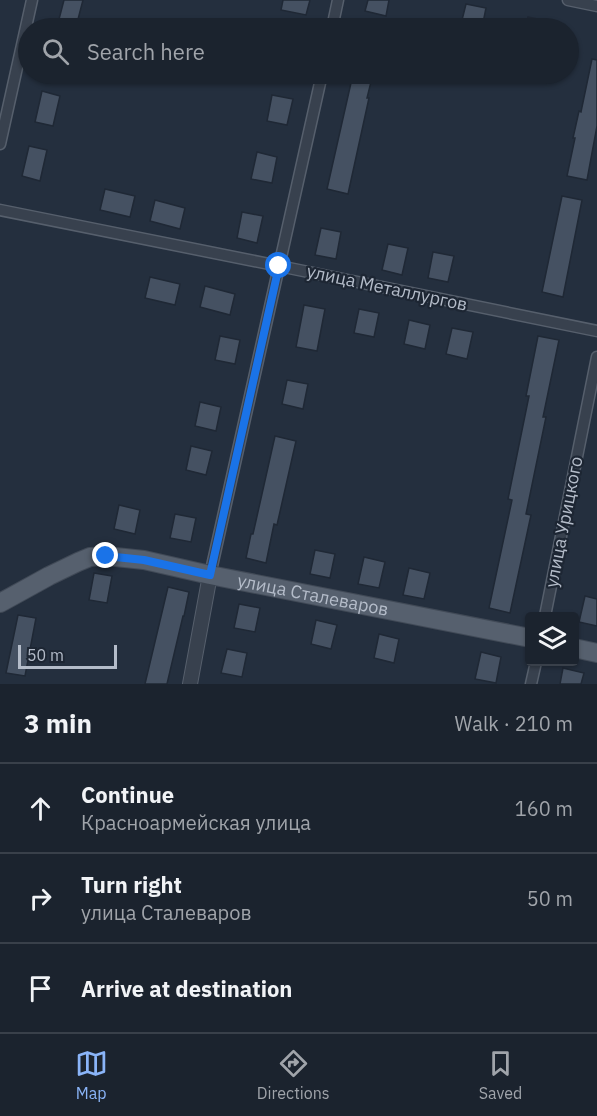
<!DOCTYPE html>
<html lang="en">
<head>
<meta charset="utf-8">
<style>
	:root { --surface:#1b232e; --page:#282f3a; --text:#f1f3f6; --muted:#a0a4aa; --line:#39404a; --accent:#8ab4f8 }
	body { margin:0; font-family:"IBM Plex Sans",sans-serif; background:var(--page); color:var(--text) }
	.controls { position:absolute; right:18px; bottom:18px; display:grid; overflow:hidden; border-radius:6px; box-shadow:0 2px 4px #0004 }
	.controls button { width:54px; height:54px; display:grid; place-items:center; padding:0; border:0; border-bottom:2px solid var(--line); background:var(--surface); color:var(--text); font:30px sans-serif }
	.scale { position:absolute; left:18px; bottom:15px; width:99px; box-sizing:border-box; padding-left:6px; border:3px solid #b4bcc9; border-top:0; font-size:16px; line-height:21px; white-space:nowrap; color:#b4bcc9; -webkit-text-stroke:4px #1d2633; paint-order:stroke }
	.stop { position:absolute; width:18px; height:18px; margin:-14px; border:4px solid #1a73e8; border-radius:50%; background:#fff }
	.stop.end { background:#1a73e8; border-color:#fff; box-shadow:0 2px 6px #0008 }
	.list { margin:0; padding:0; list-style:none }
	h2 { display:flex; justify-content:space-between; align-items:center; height:78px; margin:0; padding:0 24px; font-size:26px }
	h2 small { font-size:20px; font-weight:400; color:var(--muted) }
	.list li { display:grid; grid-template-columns:39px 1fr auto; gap:18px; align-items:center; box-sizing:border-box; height:90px; padding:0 24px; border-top:2px solid var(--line) }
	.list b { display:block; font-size:22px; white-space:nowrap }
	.list p { margin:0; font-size:20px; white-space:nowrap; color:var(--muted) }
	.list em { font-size:20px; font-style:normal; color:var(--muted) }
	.icon { flex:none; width:33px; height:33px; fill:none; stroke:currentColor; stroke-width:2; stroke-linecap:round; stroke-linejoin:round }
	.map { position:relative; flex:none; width:597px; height:684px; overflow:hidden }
	.search { position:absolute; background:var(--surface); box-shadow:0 2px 4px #0004; left:18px; right:18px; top:18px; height:66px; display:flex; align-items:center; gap:15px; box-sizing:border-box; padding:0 21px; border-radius:33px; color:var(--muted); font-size:22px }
	.sheet { height:348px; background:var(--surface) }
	nav { display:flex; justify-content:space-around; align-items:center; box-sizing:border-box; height:84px; border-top:2px solid var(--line); background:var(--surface); font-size:16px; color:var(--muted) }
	nav a { display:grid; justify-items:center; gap:3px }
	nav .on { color:var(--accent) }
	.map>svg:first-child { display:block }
	.building { fill:#455162; stroke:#1f2835; stroke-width:1.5 }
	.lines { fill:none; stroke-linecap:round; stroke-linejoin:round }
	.minor-casing { stroke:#565f6c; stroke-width:13 }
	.tertiary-casing { stroke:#565f6c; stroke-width:16 }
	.primary-casing { stroke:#414a57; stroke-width:20 }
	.minor { stroke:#38414e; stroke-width:10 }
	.tertiary { stroke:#38414e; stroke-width:14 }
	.primary { stroke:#56606e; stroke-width:18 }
	.route { stroke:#1a73e8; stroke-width:8 }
	.labels { text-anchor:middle; stroke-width:4.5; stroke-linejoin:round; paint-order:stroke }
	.street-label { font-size:18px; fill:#b4bcc9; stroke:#1d2633 }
</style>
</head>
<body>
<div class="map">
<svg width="597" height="684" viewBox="0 0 597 684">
	<rect width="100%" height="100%" fill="#242f3e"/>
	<g class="building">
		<polygon points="64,0 83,0 76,27 58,23"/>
		<polygon points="283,0 310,0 306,15 281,10"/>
		<polygon points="368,0 389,0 386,16 365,11"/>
		<polygon points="466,4 486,8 482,28 460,28"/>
		<polygon points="528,17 561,24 560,28 525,28"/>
		<polygon points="592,59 597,60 597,126 587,180 567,176 575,138 573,138 579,111 581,112"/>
		<polygon points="353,74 373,74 367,98 369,98 348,194 327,189"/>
		<polygon points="42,91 60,96 53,126 35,122"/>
		<polygon points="272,95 293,99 287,125 267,121"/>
		<polygon points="29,146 47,150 40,181 22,176"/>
		<polygon points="257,152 277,157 272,183 251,179"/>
		<polygon points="105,189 135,196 130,217 100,210"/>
		<polygon points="562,196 582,200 563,297 542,292"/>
		<polygon points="155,200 185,208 180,229 150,221"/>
		<polygon points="242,212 263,216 257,243 237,238"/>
		<polygon points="321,228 341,232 336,259 315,255"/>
		<polygon points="388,244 408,248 402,275 382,270"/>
		<polygon points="433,252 454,256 448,282 428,278"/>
		<polygon points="150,277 180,284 175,305 145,298"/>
		<polygon points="205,286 235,294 230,315 200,307"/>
		<polygon points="304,305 325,309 317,351 296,347"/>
		<polygon points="359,309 379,313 374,337 354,333"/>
		<polygon points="409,320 430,325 425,349 404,344"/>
		<polygon points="452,328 473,332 467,359 446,354"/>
		<polygon points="220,336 240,340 235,364 215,360"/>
		<polygon points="538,336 559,340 543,417 546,417 526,514 531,515 510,613 489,608 512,500 508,499 529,396 526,396"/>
		<polygon points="287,380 308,384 303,409 282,404"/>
		<polygon points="200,402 221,407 216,431 195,426"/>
		<polygon points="275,436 296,441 277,525 274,524 266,563 246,558 251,534 253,534"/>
		<polygon points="191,446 212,451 206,475 186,470"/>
		<polygon points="119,505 140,510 135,534 114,529"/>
		<polygon points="175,514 196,518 191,542 170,538"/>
		<polygon points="315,550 335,554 330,578 310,574"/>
		<polygon points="364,557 385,562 379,588 358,584"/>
		<polygon points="409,568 430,573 424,599 403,595"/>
		<polygon points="94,573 112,576 107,603 89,600"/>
		<polygon points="168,587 189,592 184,616 183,616 167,684 145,684"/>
		<polygon points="585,596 597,599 597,626 579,622"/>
		<polygon points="239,604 260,608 255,632 234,628"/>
		<polygon points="18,615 36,618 25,676 6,673"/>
		<polygon points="316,620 337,625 331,649 311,644"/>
		<polygon points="379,634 399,639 394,663 374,658"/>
		<polygon points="227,649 247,653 242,677 221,673"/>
		<polygon points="481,652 501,657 496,683 475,679"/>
		<polygon points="563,668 584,673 581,684 560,684"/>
	</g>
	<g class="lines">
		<defs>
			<g id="minor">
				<polyline points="568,0 597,6"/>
				<polyline points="332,28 338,0"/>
				<polyline points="0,144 32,0"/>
				<polyline points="0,210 279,266 597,331"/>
				<polyline points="210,575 322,74"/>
				<polyline points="545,616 597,357"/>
				<polyline points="531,684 536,662"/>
			</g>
			<polyline id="tertiary" points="190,684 210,575"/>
			<g id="primary">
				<path id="s1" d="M 0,603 L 49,576 L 78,562 L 90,557 L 106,556 L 144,560 L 210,575 L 530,638"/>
				<polyline points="574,648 597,653"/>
			</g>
		</defs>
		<use href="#minor" class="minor-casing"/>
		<use href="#tertiary" class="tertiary-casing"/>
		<use href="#primary" class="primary-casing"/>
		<use href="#minor" class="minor"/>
		<use href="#tertiary" class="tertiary"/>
		<use href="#primary" class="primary"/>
	</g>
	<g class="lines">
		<polyline class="route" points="106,556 144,560 210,575 279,266"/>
	</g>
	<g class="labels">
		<g class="street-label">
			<text transform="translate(387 288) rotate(12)" y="6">улица Металлургов</text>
			<text transform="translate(564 522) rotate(-79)" y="6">улица Урицкого</text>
			<text dy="6" stroke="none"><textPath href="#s1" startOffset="328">улица Сталеваров</textPath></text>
		</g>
	</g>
</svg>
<div class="controls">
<button><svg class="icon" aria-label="layers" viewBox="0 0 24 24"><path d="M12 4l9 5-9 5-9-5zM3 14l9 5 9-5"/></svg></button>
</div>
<div class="scale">50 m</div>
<div class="stop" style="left:279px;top:266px"></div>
<div class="stop end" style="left:106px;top:556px"></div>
<div class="search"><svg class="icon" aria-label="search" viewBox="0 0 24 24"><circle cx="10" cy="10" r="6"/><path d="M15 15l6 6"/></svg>Search here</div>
</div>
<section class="sheet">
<h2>3 min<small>Walk · 210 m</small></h2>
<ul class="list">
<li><svg class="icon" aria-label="ahead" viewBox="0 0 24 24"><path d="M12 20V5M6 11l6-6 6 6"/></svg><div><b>Continue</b><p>Красноармейская улица</p></div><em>160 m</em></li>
<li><svg class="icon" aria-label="right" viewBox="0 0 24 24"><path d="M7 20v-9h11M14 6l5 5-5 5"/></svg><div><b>Turn right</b><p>улица Сталеваров</p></div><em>50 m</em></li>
<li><svg class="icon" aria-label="arrive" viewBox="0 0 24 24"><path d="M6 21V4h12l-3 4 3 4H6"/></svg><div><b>Arrive at destination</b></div></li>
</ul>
</section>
<nav>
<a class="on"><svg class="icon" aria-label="map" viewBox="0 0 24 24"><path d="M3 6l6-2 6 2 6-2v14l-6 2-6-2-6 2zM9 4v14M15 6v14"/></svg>Map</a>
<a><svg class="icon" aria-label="directions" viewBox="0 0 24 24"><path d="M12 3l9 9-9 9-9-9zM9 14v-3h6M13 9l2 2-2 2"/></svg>Directions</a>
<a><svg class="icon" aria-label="saved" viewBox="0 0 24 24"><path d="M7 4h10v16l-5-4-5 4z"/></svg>Saved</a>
</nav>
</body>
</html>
